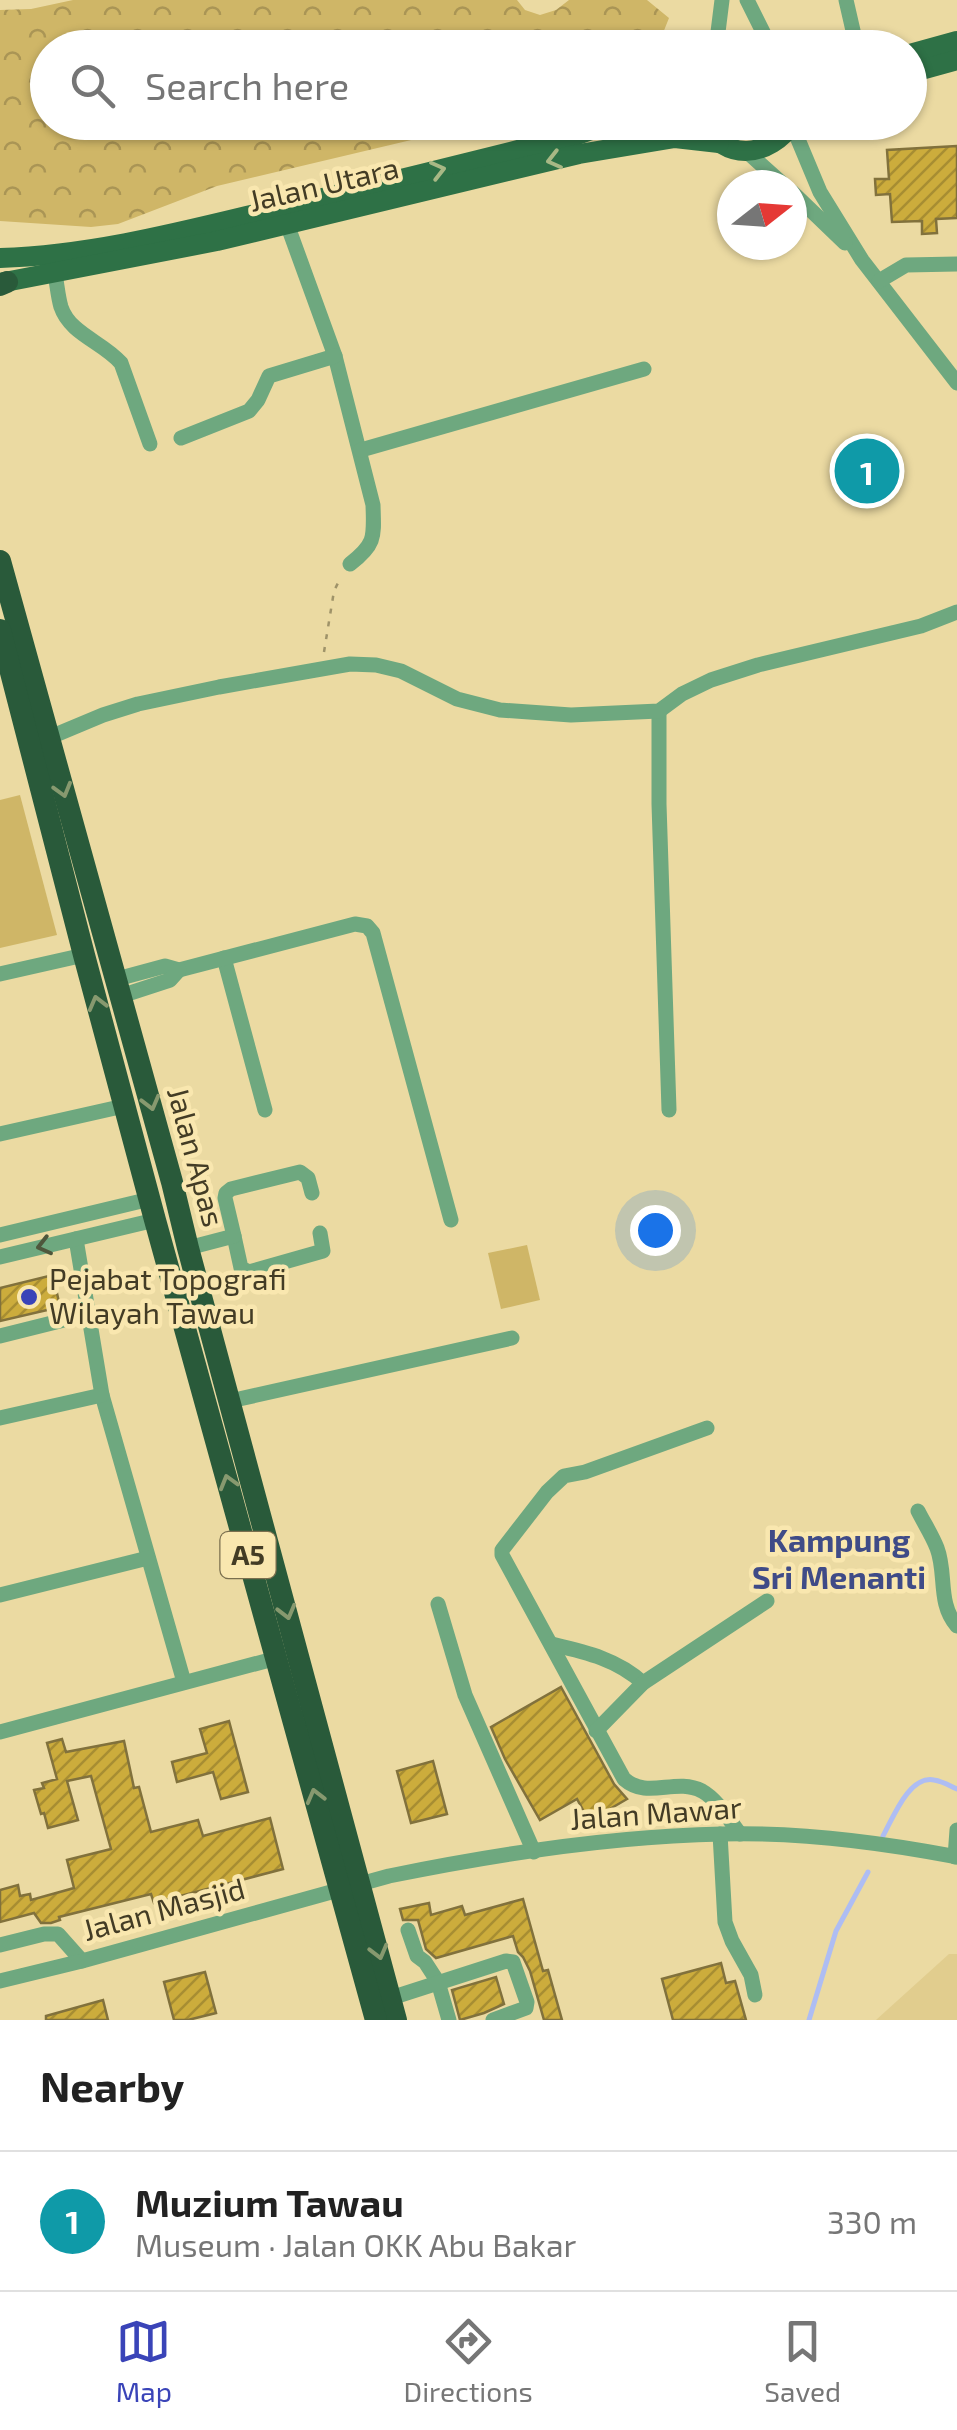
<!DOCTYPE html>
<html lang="en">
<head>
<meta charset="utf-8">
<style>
	:root { --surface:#fff; --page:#f6f6f6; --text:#222; --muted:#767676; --line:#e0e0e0; --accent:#3a44b8 }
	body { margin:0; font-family:"Exo 2",sans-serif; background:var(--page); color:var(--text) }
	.compass { position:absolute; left:717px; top:170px; width:90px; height:90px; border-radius:50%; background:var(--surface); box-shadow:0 2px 8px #0004; rotate:73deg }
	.you { position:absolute; left:655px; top:1230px; width:35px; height:35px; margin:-25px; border:8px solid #fff; border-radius:50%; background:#1a73e8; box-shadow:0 0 0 15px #1a73e833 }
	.badge { display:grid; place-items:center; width:65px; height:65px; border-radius:50%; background:var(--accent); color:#fff; font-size:32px; font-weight:700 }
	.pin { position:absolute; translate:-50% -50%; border:5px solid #fff; box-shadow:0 2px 10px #0006 }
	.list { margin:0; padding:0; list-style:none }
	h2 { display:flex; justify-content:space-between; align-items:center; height:130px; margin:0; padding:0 40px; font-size:42px }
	h2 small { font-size:32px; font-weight:400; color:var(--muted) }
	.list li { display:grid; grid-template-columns:65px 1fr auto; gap:30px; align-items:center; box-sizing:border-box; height:140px; padding:0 40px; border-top:2px solid var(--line) }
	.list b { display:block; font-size:38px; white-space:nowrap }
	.list p { margin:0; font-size:32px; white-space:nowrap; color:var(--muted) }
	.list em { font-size:32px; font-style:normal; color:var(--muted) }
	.icon { flex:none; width:55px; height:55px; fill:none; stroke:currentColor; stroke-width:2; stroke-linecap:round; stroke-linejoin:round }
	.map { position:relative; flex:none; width:957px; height:2020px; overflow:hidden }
	.search { position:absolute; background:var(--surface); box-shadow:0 2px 8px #0004; left:30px; right:30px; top:30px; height:110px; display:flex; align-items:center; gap:25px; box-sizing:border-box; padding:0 35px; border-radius:55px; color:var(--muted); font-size:38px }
	.sheet { height:270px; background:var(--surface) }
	nav { display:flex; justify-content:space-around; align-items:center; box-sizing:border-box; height:140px; border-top:2px solid var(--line); background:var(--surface); font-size:28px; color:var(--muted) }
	nav a { display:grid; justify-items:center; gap:5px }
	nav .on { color:var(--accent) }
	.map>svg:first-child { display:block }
	.built { fill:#e1cd8e }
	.green { fill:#cfb667 }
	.forest { fill:url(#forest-crowns) }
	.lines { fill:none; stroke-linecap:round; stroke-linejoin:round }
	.stream { stroke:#aebdf3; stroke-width:5 }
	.building { fill:url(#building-hatch); stroke:#81713c; stroke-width:2.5 }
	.path { stroke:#9f9369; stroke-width:2.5; stroke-dasharray:5 8; stroke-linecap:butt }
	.minor { stroke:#6ea87f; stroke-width:15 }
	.major { stroke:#2e7146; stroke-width:20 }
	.highway { stroke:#295a3a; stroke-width:22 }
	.oneway { stroke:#a8b885 }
	.oneway2 { stroke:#87996f }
	.oneway3 { stroke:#4e573c }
	.poi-dot { fill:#3a44b8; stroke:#f9e7af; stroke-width:4 }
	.labels { text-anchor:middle; stroke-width:9; stroke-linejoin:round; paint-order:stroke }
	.shield { fill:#f9e7af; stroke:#7a6f4e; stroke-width:2.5 }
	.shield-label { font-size:28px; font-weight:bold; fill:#433c25 }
	.street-label { font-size:30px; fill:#433c25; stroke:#f9e7af }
	.poi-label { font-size:30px; fill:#433c25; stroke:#f9e7af; text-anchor:start }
	.neighbourhood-label { font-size:32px; font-weight:bold; fill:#3f4b87; stroke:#f9e7af }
</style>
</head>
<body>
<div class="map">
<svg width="957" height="2020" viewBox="0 0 957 2020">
	<defs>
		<pattern id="forest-crowns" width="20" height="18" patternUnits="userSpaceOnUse" patternTransform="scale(2.5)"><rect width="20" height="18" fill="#cfb667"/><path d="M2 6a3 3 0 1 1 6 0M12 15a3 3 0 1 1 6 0" fill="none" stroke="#aa9555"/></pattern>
		<pattern id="building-hatch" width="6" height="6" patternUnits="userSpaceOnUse" patternTransform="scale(2.5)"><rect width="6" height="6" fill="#ccac3c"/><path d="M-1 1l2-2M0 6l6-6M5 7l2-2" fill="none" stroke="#a78d32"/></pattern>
	</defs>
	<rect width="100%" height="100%" fill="#ebdaa2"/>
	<polygon class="built" points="949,1954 957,1954 957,2020 876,2020"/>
	<g class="green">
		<polygon points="20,795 57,935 0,948 0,800"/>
		<polygon points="527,1245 540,1300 501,1309 488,1253"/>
	</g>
	<polygon class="forest" points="73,0 517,0 525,10 540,15 556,10 569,0 647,0 669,18 657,48 48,48 48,122 483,123 217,186 118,224 91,227 0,221 0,10 31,9"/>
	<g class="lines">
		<g class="stream">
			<path d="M 883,1836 C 893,1818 909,1775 934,1780 C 942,1781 950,1786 957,1789"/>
			<polyline points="809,2020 836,1931 868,1872"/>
		</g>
	</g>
	<g class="building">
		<polygon points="957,146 957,218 936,219 937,233 922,234 922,221 892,222 890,194 876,195 875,179 889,179 887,150"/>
		<polygon points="204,1167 219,1224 206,1227 191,1170"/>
		<polygon points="53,1275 60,1307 0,1321 0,1288"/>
		<polygon points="561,1687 614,1784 627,1799 589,1821 577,1799 540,1820 505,1759 491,1727"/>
		<polygon points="229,1721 248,1792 221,1799 213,1772 177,1782 172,1762 207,1753 200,1729"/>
		<polygon points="62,1739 66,1752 124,1741 134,1788 139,1787 151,1832 198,1820 203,1836 270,1818 283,1869 154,1903 151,1894 59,1917 60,1920 51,1923 41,1923 34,1913 0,1922 0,1890 18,1885 20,1896 30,1894 31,1900 74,1888 67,1860 111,1849 91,1776 67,1781 78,1820 48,1828 44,1813 41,1814 34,1790 44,1788 42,1783 57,1779 47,1743"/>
		<polygon points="433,1761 447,1814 411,1823 397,1771"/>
		<polygon points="523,1899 543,1971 548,1970 562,2020 544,2020 530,1971 523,1957 518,1952 513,1936 436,1958 426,1949 418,1920 403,1920 400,1909 429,1903 431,1915 462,1906 465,1915"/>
		<polygon points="721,1963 726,1983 735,1981 746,2020 673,2020 662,1979"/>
		<polygon points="205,1972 216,2013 188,2020 174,2020 164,1982"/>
		<polygon points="496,1977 504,2004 484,2013 460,2020 452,1990"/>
		<polygon points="103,2000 108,2020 46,2020 46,2016"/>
	</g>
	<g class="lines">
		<polyline class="path" points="324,652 334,591 341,577"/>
		<g class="minor">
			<polyline points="747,0 771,48"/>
			<polyline points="846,0 857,48"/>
			<polyline points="716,48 722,0"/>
			<polyline points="792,125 820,192 862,260 957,383"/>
			<polyline points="746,151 784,185"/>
			<polyline points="792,192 845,243"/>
			<path d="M 287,224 L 335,356 L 373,505 C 374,537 376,544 350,564"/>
			<path d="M 55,274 C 57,284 58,297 61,307 C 70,334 103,342 121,363 L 150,444"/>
			<polyline points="879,281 906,265 957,264"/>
			<polyline points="181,438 249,411 258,400 269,376 335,356"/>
			<polyline points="361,450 644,369"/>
			<polyline points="659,711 659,804 669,1110"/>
			<polyline points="48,738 103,715 138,704 219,687 350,664 376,665 401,671 457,699 500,710 571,715 659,711 682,694 711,680 758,665 921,626 957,612"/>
			<polyline points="224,958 265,1110"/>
			<polyline points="0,974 84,955"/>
			<polyline points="117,979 165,966 179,970 355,924 367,926 373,933 451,1220"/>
			<polyline points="121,996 170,980 179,970"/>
			<polyline points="0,1134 124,1106"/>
			<polyline points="0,1235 150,1199"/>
			<polyline points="234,1236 241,1268 249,1272 323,1251 320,1233"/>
			<polyline points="76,1239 102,1395 184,1682"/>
			<polyline points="188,1248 234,1236 225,1198 226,1193 231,1189 300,1172 308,1178 312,1193"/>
			<polyline points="0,1257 155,1220"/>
			<polyline points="0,1336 88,1314"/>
			<polyline points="230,1401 512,1338"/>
			<polyline points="0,1418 102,1395"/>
			<path d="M 707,1428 L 585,1472 L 564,1476 L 547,1492 L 502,1550 L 502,1555 L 624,1779 C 648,1800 675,1777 702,1791 C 718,1800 729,1820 740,1834"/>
			<path d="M 918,1511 C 924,1523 932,1535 937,1548 C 947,1574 937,1603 957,1626"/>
			<polyline points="0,1595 148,1558"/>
			<polyline points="438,1604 465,1695 534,1852"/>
			<path d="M 551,1644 C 585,1652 617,1659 643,1683"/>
			<polyline points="596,1731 643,1683 767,1601"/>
			<polyline points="0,1732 277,1658"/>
			<polyline points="720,1834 725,1922 732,1941 751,1975 755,1995"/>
			<polyline points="955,1857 957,1830"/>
			<polyline points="408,1930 417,1956 425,1962 438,1982 449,2020"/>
			<polyline points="0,1945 44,1934 58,1934 82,1961"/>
			<path d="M 0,1981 L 82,1961 L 389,1876 C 497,1854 611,1836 722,1834 C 801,1832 879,1842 957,1857"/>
			<polyline points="391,1998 506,1961 513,1962 527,2002 526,2008 493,2020"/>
		</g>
		<g class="major">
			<polyline points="910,54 957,41"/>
			<polyline points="910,73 957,60"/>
			<path d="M 702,122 C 725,163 769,158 794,122"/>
			<path d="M 0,258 C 90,255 176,233 263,212 C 367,188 470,162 574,136 L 614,122"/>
			<polyline points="0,283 217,241 579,154 675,138 719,143"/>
		</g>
		<g class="highway">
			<polyline points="0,285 7,282"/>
			<polyline points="0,561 172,1182 188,1248 396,2020"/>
			<polyline points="0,630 84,955 155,1220 376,2020"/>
		</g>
	</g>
	<defs><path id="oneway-chevron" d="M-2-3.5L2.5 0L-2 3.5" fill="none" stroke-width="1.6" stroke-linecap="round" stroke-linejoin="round" transform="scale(2.5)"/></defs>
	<g class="oneway">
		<use href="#oneway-chevron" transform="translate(554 160) rotate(166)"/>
		<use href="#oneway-chevron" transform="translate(438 170) rotate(-14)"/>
	</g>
	<g class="oneway2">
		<use href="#oneway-chevron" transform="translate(63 790) rotate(74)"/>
		<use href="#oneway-chevron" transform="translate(97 1003) rotate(-105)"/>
		<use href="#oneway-chevron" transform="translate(151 1103) rotate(75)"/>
		<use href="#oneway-chevron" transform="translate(228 1482) rotate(-106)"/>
		<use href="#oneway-chevron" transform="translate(287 1612) rotate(75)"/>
		<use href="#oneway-chevron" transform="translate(315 1796) rotate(-105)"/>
		<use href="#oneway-chevron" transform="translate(379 1952) rotate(75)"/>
	</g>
	<use class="oneway3" href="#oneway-chevron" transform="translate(44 1246) rotate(166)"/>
	<circle class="poi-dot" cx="29" cy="1297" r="10"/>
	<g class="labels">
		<rect class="shield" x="220.5" y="1532" width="55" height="46" rx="8"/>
		<g class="shield-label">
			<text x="248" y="1565">A5</text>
		</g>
		<g class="street-label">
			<text transform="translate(324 185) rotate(-13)" y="10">Jalan Utara</text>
			<text transform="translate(195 1157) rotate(75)" y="10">Jalan Apas</text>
			<text transform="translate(656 1814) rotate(-4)" y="10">Jalan Mawar</text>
			<text transform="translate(164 1910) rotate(-15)" y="10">Jalan Masjid</text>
		</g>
		<g class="poi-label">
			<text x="49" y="1290">Pejabat Topografi<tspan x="49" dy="34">Wilayah Tawau</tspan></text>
		</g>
		<g class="neighbourhood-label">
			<text x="839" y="1552">Kampung<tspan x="839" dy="37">Sri Menanti</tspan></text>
		</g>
	</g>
</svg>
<svg class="compass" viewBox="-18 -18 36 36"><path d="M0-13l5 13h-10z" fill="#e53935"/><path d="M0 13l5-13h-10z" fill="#767676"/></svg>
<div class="you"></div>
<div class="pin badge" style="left:867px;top:471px;background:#0f9aa8">1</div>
<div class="search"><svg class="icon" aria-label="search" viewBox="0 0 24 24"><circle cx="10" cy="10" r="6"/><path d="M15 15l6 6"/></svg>Search here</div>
</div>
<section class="sheet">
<h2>Nearby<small></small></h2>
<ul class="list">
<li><span class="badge" style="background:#0f9aa8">1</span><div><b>Muzium Tawau</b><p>Museum · Jalan OKK Abu Bakar</p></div><em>330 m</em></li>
</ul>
</section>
<nav>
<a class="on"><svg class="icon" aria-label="map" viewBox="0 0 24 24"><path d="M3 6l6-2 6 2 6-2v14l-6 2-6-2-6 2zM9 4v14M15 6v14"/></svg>Map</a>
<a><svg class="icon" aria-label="directions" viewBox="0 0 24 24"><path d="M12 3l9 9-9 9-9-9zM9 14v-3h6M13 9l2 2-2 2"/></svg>Directions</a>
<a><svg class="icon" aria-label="saved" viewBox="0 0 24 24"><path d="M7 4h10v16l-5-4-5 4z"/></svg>Saved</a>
</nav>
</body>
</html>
